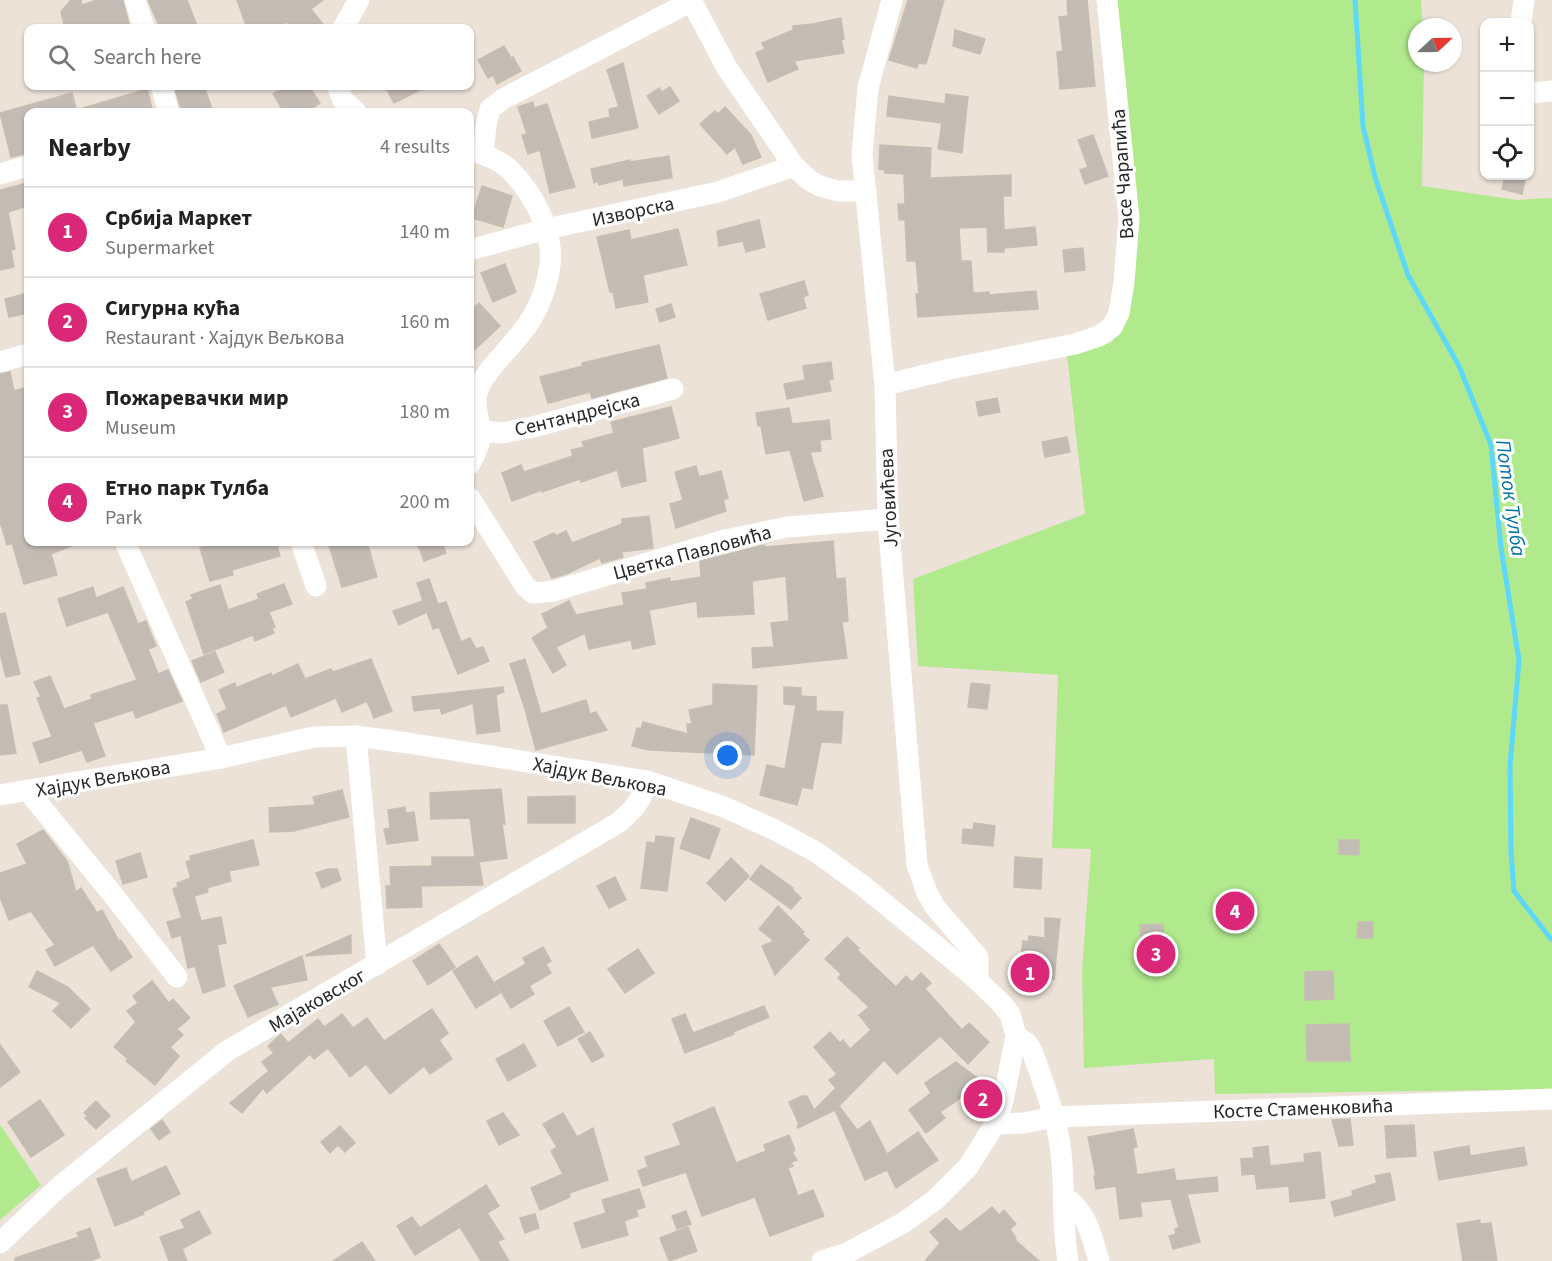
<!DOCTYPE html>
<html lang="en">
<head>
<meta charset="utf-8">
<style>
	:root { --surface:#fff; --page:#f2f2f2; --text:#222; --muted:#767676; --line:#e0e0e0; --accent:#db2777 }
	body { margin:0; font-family:"Source Sans 3",sans-serif; background:var(--page); color:var(--text) }
	.controls { position:absolute; right:18px; top:18px; display:grid; overflow:hidden; border-radius:12px; box-shadow:0 2px 4px #0004 }
	.controls button { width:54px; height:54px; display:grid; place-items:center; padding:0; border:0; border-bottom:2px solid var(--line); background:var(--surface); color:var(--text); font:30px sans-serif }
	.compass { position:absolute; left:1408px; top:18px; width:54px; height:54px; border-radius:50%; background:var(--surface); box-shadow:0 2px 4px #0004; rotate:68deg }
	.you { position:absolute; left:728px; top:756px; width:21px; height:21px; margin:-15px; border:4px solid #fff; border-radius:50%; background:#1a73e8; box-shadow:0 0 0 9px #1a73e833 }
	.badge { display:grid; place-items:center; width:39px; height:39px; border-radius:50%; background:var(--accent); color:#fff; font-size:20px; font-weight:700 }
	.pin { position:absolute; translate:-50% -50%; border:3px solid #fff; box-shadow:0 2px 6px #0006 }
	.list { margin:0; padding:0; list-style:none }
	h2 { display:flex; justify-content:space-between; align-items:center; height:78px; margin:0; padding:0 24px; font-size:26px }
	h2 small { font-size:20px; font-weight:400; color:var(--muted) }
	.list li { display:grid; grid-template-columns:39px 1fr auto; gap:18px; align-items:center; box-sizing:border-box; height:90px; padding:0 24px; border-top:2px solid var(--line) }
	.list b { display:block; font-size:22px; white-space:nowrap }
	.list p { margin:0; font-size:20px; white-space:nowrap; color:var(--muted) }
	.list em { font-size:20px; font-style:normal; color:var(--muted) }
	.icon { flex:none; width:33px; height:33px; fill:none; stroke:currentColor; stroke-width:2; stroke-linecap:round; stroke-linejoin:round }
	.map { position:relative; flex:none; width:1552px; height:1261px; overflow:hidden }
	.search { position:absolute; background:var(--surface); box-shadow:0 2px 4px #0004; left:24px; top:24px; width:450px; height:66px; display:flex; align-items:center; gap:15px; box-sizing:border-box; padding:0 21px; border-radius:12px; color:var(--muted); font-size:22px }
	.panel { position:absolute; background:var(--surface); box-shadow:0 2px 4px #0004; left:24px; top:108px; width:450px; height:438px; border-radius:12px }
	.map>svg:first-child { display:block }
	.green { fill:#b1ea8d }
	.lines { fill:none; stroke-linecap:round; stroke-linejoin:round }
	.stream { stroke:#5dd8fb; stroke-width:5 }
	.building { fill:#c3bcb4; stroke:#c7beb1; stroke-width:1.5 }
	.minor { stroke:#fff; stroke-width:21 }
	.labels { text-anchor:middle; stroke-width:6; stroke-linejoin:round; paint-order:stroke }
	.street-label { font-size:20px; fill:#282828; stroke:#fff }
	.water-label { font-size:21px; font-style:italic; fill:#0073a3; stroke:#fff }
</style>
</head>
<body>
<div class="map">
<svg width="1552" height="1261" viewBox="0 0 1552 1261">
	<rect width="100%" height="100%" fill="#ece2d7"/>
	<g class="green">
		<polygon points="1108,0 1421,0 1423,27 1417,27 1417,63 1424,63 1422,186 1517,200 1552,198 1552,1089 1215,1094 1214,1059 1084,1068 1082,970 1091,849 1052,848 1058,675 918,666 913,579 1085,514 1067,356 1112,342 1124,313 1124,192"/>
		<polygon points="0,1125 41,1185 0,1220"/>
	</g>
	<g class="lines">
		<polyline class="stream" points="1355,0 1363,126 1375,177 1408,275 1459,366 1491,445 1501,548 1519,660 1510,766 1511,852 1514,891 1551,939"/>
	</g>
	<g class="building">
		<polygon points="71,0 81,0 82,5 97,0 123,0 129,24 127,25 129,28 65,28 61,12"/>
		<polygon points="148,0 187,0 198,28 160,28"/>
		<polygon points="237,0 323,0 311,9 326,28 292,28 287,22 271,28 247,28"/>
		<polygon points="908,0 944,0 926,64 919,63 917,68 889,60"/>
		<polygon points="1067,0 1087,0 1095,86 1060,89 1057,52 1063,51 1059,17 1068,16"/>
		<polygon points="841,18 844,39 841,40 844,53 794,61 798,69 768,82 756,53 765,49 762,43 793,30 793,26 813,24"/>
		<polygon points="955,30 985,39 980,54 953,46"/>
		<polygon points="504,46 511,58 513,57 521,71 497,84 493,75 488,78 478,60"/>
		<polygon points="623,63 638,128 592,138 589,122 610,117 609,109 619,107 607,70"/>
		<polygon points="174,86 204,86 213,112 182,112"/>
		<polygon points="286,86 309,86 320,103 306,112 284,112 273,94"/>
		<polygon points="385,86 428,86 394,103"/>
		<polygon points="670,87 679,101 659,114 647,96 659,88 662,92"/>
		<polygon points="147,89 153,112 83,112 83,108"/>
		<polygon points="72,93 77,112 28,112 28,153 11,157 0,113"/>
		<polygon points="946,94 968,97 962,153 938,149 942,123 887,116 889,96 945,104"/>
		<polygon points="533,102 534,108 547,104 575,187 550,193 540,150 528,154 522,135 527,134 518,107"/>
		<polygon points="725,107 751,135 761,157 743,164 735,147 727,154 700,124 715,111 718,114"/>
		<polygon points="1093,135 1108,176 1085,184 1080,170 1088,167 1078,140"/>
		<polygon points="880,145 931,148 930,178 1011,175 1011,196 1003,196 1004,230 1035,227 1037,245 1004,248 1004,252 988,252 987,227 959,228 961,261 971,261 973,293 989,292 989,295 1036,291 1038,309 918,317 916,294 919,294 916,261 907,261 905,220 899,220 898,204 905,204 904,174 885,173 885,170 879,169"/>
		<polygon points="669,156 672,178 624,186 623,179 599,185 598,181 594,183 591,169 630,160 630,162"/>
		<polygon points="1505,176 1526,176 1522,194 1502,189"/>
		<polygon points="28,183 28,206 8,212 15,249 11,250 14,267 0,270 0,190"/>
		<polygon points="482,186 512,196 503,227 472,218"/>
		<polygon points="759,220 765,247 746,252 743,241 719,246 717,231"/>
		<polygon points="678,229 687,265 643,275 648,302 616,308 613,292 610,292 597,237 629,230 631,240"/>
		<polygon points="1083,248 1085,270 1065,272 1063,250"/>
		<polygon points="505,264 516,292 493,302 481,273"/>
		<polygon points="804,281 808,295 803,297 806,308 768,320 760,294"/>
		<polygon points="28,293 28,313 9,317 5,299"/>
		<polygon points="479,303 500,326 470,354 470,312"/>
		<polygon points="671,304 675,317 660,322 656,309"/>
		<polygon points="659,345 667,378 592,398 590,392 548,403 540,377 583,366 582,363"/>
		<polygon points="831,362 833,379 829,380 831,391 787,399 784,384 805,380 803,366"/>
		<polygon points="10,372 14,391 28,387 28,542 81,542 51,554 57,575 24,584 12,543 7,545 0,522 0,374"/>
		<polygon points="997,398 1000,412 979,416 976,402"/>
		<polygon points="671,407 679,438 642,448 646,481 622,487 617,470 581,482 580,479 542,492 542,490 512,501 502,473 521,465 524,472 573,456 571,450 584,447 582,442 614,433 611,422"/>
		<polygon points="789,408 792,424 829,420 831,439 820,440 821,451 810,452 823,496 804,501 790,450 766,454 761,426 758,426 756,413"/>
		<polygon points="1067,437 1070,452 1045,457 1042,442"/>
		<polygon points="696,466 699,477 721,471 728,498 723,500 726,511 676,528 670,504 683,500 675,472"/>
		<polygon points="649,516 653,548 621,552 623,557 602,563 600,558 566,574 552,578 534,542 554,533 556,536 566,531 572,543 622,524 622,519"/>
		<polygon points="833,541 836,579 845,578 848,621 842,622 847,658 753,668 752,648 774,647 771,623 789,621 786,576 752,581 754,614 698,617 697,601 649,610 655,644 633,649 631,640 589,649 585,633 556,647 566,665 553,673 532,638 548,628 542,614 569,601 576,615 624,605 622,593 647,589 646,583 670,578 670,582 701,577 700,561 764,545 765,547"/>
		<polygon points="222,542 276,542 280,556 232,570 233,575 210,581 200,548"/>
		<polygon points="328,542 367,542 377,577 342,587"/>
		<polygon points="417,542 442,542 446,553 424,561"/>
		<polygon points="429,579 438,604 446,602 461,642 470,638 476,649 483,647 489,661 458,674 439,627 433,629 427,612 399,625 393,611 423,601 417,583"/>
		<polygon points="284,584 292,604 269,612 275,627 272,628 274,633 255,641 253,635 204,654 186,602 193,599 191,595 220,585 228,610 259,599 257,594"/>
		<polygon points="93,587 96,598 123,587 138,624 146,621 156,646 148,649 158,674 168,670 182,701 136,718 133,710 93,723 105,756 87,762 82,750 40,763 33,743 52,737 37,698 41,697 34,682 50,676 64,709 92,699 91,695 137,680 108,612 67,626 58,599"/>
		<polygon points="5,613 20,674 6,677 0,653 0,614"/>
		<polygon points="215,652 224,672 201,682 192,661"/>
		<polygon points="371,659 392,711 374,718 367,701 342,712 336,698 291,717 286,705 224,732 217,714 227,709 219,690 235,683 236,688 271,673 272,676 298,664 305,679 331,669 333,672"/>
		<polygon points="525,659 541,714 586,700 590,714 596,712 607,730 536,750 525,709 510,664"/>
		<polygon points="971,683 990,685 987,709 968,707"/>
		<polygon points="713,684 757,686 754,755 649,750 632,746 637,728 641,729 643,722 688,734 687,724 692,724 689,710 713,705"/>
		<polygon points="503,687 504,692 496,695 500,731 477,734 473,703 442,714 440,708 414,711 412,697"/>
		<polygon points="784,687 801,688 801,696 816,697 816,711 843,712 841,743 821,742 812,789 802,787 797,805 760,795 767,765 785,769 796,705 784,704"/>
		<polygon points="0,705 7,705 16,753 0,755"/>
		<polygon points="501,789 505,824 502,824 507,858 479,862 483,885 421,886 422,907 387,908 386,886 391,886 390,867 432,866 432,857 475,857 470,818 431,819 430,793"/>
		<polygon points="342,790 349,817 294,831 270,832 269,808 315,805 313,797"/>
		<polygon points="575,796 575,823 528,823 528,797"/>
		<polygon points="405,807 406,813 414,812 418,840 387,844 384,829 390,828 388,810"/>
		<polygon points="691,818 720,829 709,859 680,848"/>
		<polygon points="974,823 995,826 993,846 962,843 963,829 973,830"/>
		<polygon points="43,830 67,861 76,892 81,888 97,913 102,910 119,941 121,940 132,957 111,971 93,945 55,966 46,950 55,945 31,911 9,920 0,897 0,873 27,864 17,844"/>
		<polygon points="656,836 674,838 667,891 641,888 647,842 655,843"/>
		<polygon points="253,840 259,865 229,871 231,881 207,888 208,892 194,896 201,921 221,917 226,943 217,945 225,986 203,993 195,966 188,968 181,935 172,938 167,922 182,918 173,889 178,887 177,883 191,878 186,862 191,860 190,856"/>
		<polygon points="1339,840 1359,840 1359,855 1339,854"/>
		<polygon points="140,853 147,877 123,884 116,861"/>
		<polygon points="1015,857 1042,859 1041,889 1014,887"/>
		<polygon points="731,858 749,876 725,901 707,883"/>
		<polygon points="761,865 793,888 792,889 801,898 791,909 750,879"/>
		<polygon points="327,869 337,869 341,880 322,888 316,873"/>
		<polygon points="615,877 626,900 609,908 597,886"/>
		<polygon points="778,906 804,932 802,934 809,940 775,975 762,946 774,941 759,929"/>
		<polygon points="1045,918 1060,919 1054,979 1019,975 1023,941 1028,942 1029,936 1045,938"/>
		<polygon points="1358,922 1373,922 1373,938 1357,938"/>
		<polygon points="1163,924 1166,964 1142,965 1140,925"/>
		<polygon points="351,935 351,953 306,956 306,955"/>
		<polygon points="847,937 859,948 857,950 896,987 906,976 912,982 921,973 931,983 925,989 962,1030 969,1023 989,1042 968,1064 940,1036 897,1074 884,1060 839,1106 857,1130 870,1121 887,1154 918,1132 938,1160 896,1188 887,1170 865,1180 835,1110 798,1128 797,1126 799,1124 789,1102 802,1096 807,1096 814,1110 836,1088 829,1080 837,1074 814,1047 830,1032 840,1043 843,1040 850,1049 871,1030 859,1015 869,1007 838,978 841,974 825,959"/>
		<polygon points="439,944 455,967 428,985 413,961"/>
		<polygon points="543,947 551,961 546,964 551,973 529,986 534,994 511,1008 495,982 526,964 523,958"/>
		<polygon points="638,949 654,973 625,993 608,969"/>
		<polygon points="302,956 307,980 270,987 278,1004 248,1017 234,986"/>
		<polygon points="477,956 500,993 476,1008 453,971"/>
		<polygon points="37,971 68,987 90,1009 71,1028 53,1011 61,1003 29,987"/>
		<polygon points="1333,971 1334,999 1305,1000 1305,972"/>
		<polygon points="152,981 169,1003 173,999 190,1018 177,1029 183,1035 170,1047 179,1056 155,1085 126,1061 128,1059 114,1047 136,1022 127,1011 138,1003 133,996"/>
		<polygon points="764,1006 769,1017 733,1032 734,1034 685,1053 672,1019 685,1014 693,1033"/>
		<polygon points="569,1007 584,1032 558,1046 544,1021"/>
		<polygon points="432,1009 448,1033 439,1040 452,1059 430,1074 424,1066 390,1094 366,1064 350,1077 328,1048 314,1059 310,1054 267,1093 263,1088 242,1113 230,1103 269,1071 262,1062 274,1053 268,1046 281,1034 288,1043 318,1019 324,1027 342,1014 353,1028 367,1018 384,1041"/>
		<polygon points="1349,1024 1350,1061 1307,1061 1306,1025"/>
		<polygon points="590,1032 604,1056 592,1062 578,1039"/>
		<polygon points="524,1044 536,1066 508,1081 496,1059"/>
		<polygon points="0,1045 20,1072 0,1087"/>
		<polygon points="956,1062 991,1088 982,1112 965,1095 940,1112 945,1118 926,1133 909,1110 931,1093 925,1083"/>
		<polygon points="40,1100 64,1135 31,1157 8,1122"/>
		<polygon points="96,1101 110,1116 96,1129 85,1118 88,1116 84,1113"/>
		<polygon points="714,1107 736,1163 766,1151 764,1145 789,1135 795,1150 792,1153 797,1160 791,1162 793,1166 788,1168 798,1196 813,1190 824,1216 770,1236 755,1197 702,1216 686,1172 643,1186 638,1171 648,1167 645,1157 681,1145 673,1124"/>
		<polygon points="503,1113 519,1135 499,1145 487,1121"/>
		<polygon points="563,1113 577,1137 593,1128 608,1180 569,1193 570,1197 540,1210 531,1188 563,1174 551,1151 557,1147 543,1124"/>
		<polygon points="1350,1119 1353,1145 1339,1146 1332,1120"/>
		<polygon points="162,1120 170,1132 159,1140 151,1129"/>
		<polygon points="1414,1125 1416,1156 1387,1158 1385,1126"/>
		<polygon points="340,1126 355,1143 345,1152 338,1145 330,1153 321,1142"/>
		<polygon points="1133,1129 1137,1147 1133,1148 1137,1175 1174,1169 1176,1181 1217,1177 1218,1191 1187,1194 1200,1242 1173,1249 1169,1236 1176,1234 1175,1229 1179,1227 1171,1199 1140,1202 1142,1216 1120,1219 1116,1186 1096,1189 1094,1176 1096,1176 1088,1137"/>
		<polygon points="1268,1146 1270,1166 1305,1162 1304,1154 1320,1152 1325,1198 1290,1202 1289,1186 1257,1189 1255,1174 1242,1175 1241,1159 1254,1158 1253,1148"/>
		<polygon points="1469,1146 1470,1156 1524,1147 1527,1165 1439,1180 1434,1152"/>
		<polygon points="166,1166 180,1194 143,1212 144,1214 115,1226 97,1179 126,1168 131,1182"/>
		<polygon points="1390,1173 1395,1200 1335,1216 1331,1202 1353,1196 1352,1191 1377,1183 1375,1176"/>
		<polygon points="486,1185 499,1206 487,1213 504,1239 497,1241 509,1261 481,1261 460,1227 415,1255 397,1226 412,1217 420,1228"/>
		<polygon points="639,1189 645,1207 636,1210 638,1216 624,1221 628,1235 582,1248 574,1223 606,1213 602,1200"/>
		<polygon points="992,1207 999,1215 1004,1210 1016,1224 1010,1229 1016,1238 1014,1239 1039,1261 925,1261 940,1243 930,1232 946,1218 960,1232"/>
		<polygon points="199,1211 211,1233 182,1249 187,1261 169,1261 160,1237 185,1228 181,1220"/>
		<polygon points="686,1211 691,1224 677,1229 672,1216"/>
		<polygon points="535,1214 539,1228 525,1233 520,1218"/>
		<polygon points="1480,1220 1480,1224 1491,1223 1497,1261 1463,1261 1457,1224"/>
		<polygon points="688,1227 697,1251 669,1261 660,1238"/>
		<polygon points="90,1228 100,1257 90,1261 15,1261 15,1258 79,1237 77,1233"/>
		<polygon points="362,1242 375,1261 333,1261"/>
	</g>
	<g class="lines">
		<g class="minor">
			<polyline points="135,0 144,28"/>
			<polyline points="691,0 727,68 794,166 809,180 820,186 838,191 866,191"/>
			<polyline points="892,0 868,88 862,155 885,385 888,519 917,865 927,893 935,907 978,957 978,974 974,977"/>
			<polyline points="1521,22 1524,0"/>
			<polyline points="343,28 359,0"/>
			<polyline points="161,86 169,112"/>
			<polyline points="337,86 343,100 356,112"/>
			<polyline points="1530,93 1552,91"/>
			<path d="M 470,150 C 483,154 500,160 510,170 C 533,193 554,231 550,265 C 548,283 542,300 533,316 C 520,340 496,358 482,381 C 471,399 478,412 480,430 C 482,442 475,453 470,464"/>
			<polyline points="483,154 486,125 490,109 503,99 692,1"/>
			<polyline points="0,174 28,166"/>
			<polyline points="470,250 546,229 718,192 794,166"/>
			<polyline points="0,362 28,354"/>
			<polyline points="885,385 950,369 1075,344 1099,336 1112,327 1119,313 1124,282 1129,219 1107,0"/>
			<polyline points="481,431 502,433 533,427 673,389"/>
			<polyline points="470,498 525,586 533,593 554,591 721,541 787,527 888,519"/>
			<polyline points="125,542 221,758"/>
			<polyline points="301,542 316,586"/>
			<polyline points="356,736 377,965"/>
			<polyline points="28,791 110,891 177,977"/>
			<polyline points="0,795 221,758 314,737 356,736 408,743 647,781 724,807 775,830 816,852 862,885 974,977 1001,1003 1010,1014 1016,1036 1003,1101 995,1124 968,1167 935,1200 903,1223 847,1253 822,1261"/>
			<path d="M 1016,1036 L 1027,1043 L 1032,1051 C 1043,1082 1055,1113 1060,1145 C 1066,1184 1061,1223 1068,1261"/>
			<polyline points="995,1124 1023,1123 1054,1117 1552,1099"/>
			<path d="M 1064,1197 C 1087,1211 1092,1237 1099,1261"/>
			<path d="M 0,1243 L 58,1188 L 227,1051 L 618,823 C 633,810 642,801 647,781"/>
		</g>
	</g>
	<g class="labels">
		<g class="street-label">
			<text transform="translate(1122 174) rotate(-94)" y="7">Васе Чарапића</text>
			<text transform="translate(633 211) rotate(-12)" y="7">Изворска</text>
			<text transform="translate(577 414) rotate(-14)" y="7">Сентандрејска</text>
			<text transform="translate(888 498) rotate(-93)" y="7">Југовићева</text>
			<text transform="translate(692 552) rotate(-15)" y="7">Цветка Павловића</text>
			<text transform="translate(600 776) rotate(11)" y="7">Хајдук Вељкова</text>
			<text transform="translate(103 778) rotate(-10)" y="7">Хајдук Вељкова</text>
			<text transform="translate(317 1000) rotate(-30)" y="7">Мајаковског</text>
			<text transform="translate(1303 1108) rotate(-2)" y="7">Косте Стаменковића</text>
		</g>
		<g class="water-label">
			<text transform="translate(1511 498) rotate(82)" y="7">Поток Тулба</text>
		</g>
	</g>
</svg>
<div class="controls">
<button>+</button>
<button>−</button>
<button><svg class="icon" aria-label="locate" viewBox="0 0 24 24"><circle cx="12" cy="12" r="6"/><path d="M12 2v4M12 18v4M2 12h4M18 12h4"/></svg></button>
</div>
<svg class="compass" viewBox="-18 -18 36 36"><path d="M0-13l5 13h-10z" fill="#e53935"/><path d="M0 13l5-13h-10z" fill="#767676"/></svg>
<div class="you"></div>
<div class="pin badge" style="left:1030px;top:973px">1</div>
<div class="pin badge" style="left:983px;top:1099px">2</div>
<div class="pin badge" style="left:1156px;top:954px">3</div>
<div class="pin badge" style="left:1235px;top:911px">4</div>
<div class="search"><svg class="icon" aria-label="search" viewBox="0 0 24 24"><circle cx="10" cy="10" r="6"/><path d="M15 15l6 6"/></svg>Search here</div>
<section class="panel">
<h2>Nearby<small>4 results</small></h2>
<ul class="list">
<li><span class="badge">1</span><div><b>Србија Маркет</b><p>Supermarket</p></div><em>140 m</em></li>
<li><span class="badge">2</span><div><b>Сигурна кућа</b><p>Restaurant · Хајдук Вељкова</p></div><em>160 m</em></li>
<li><span class="badge">3</span><div><b>Пожаревачки мир</b><p>Museum</p></div><em>180 m</em></li>
<li><span class="badge">4</span><div><b>Етно парк Тулба</b><p>Park</p></div><em>200 m</em></li>
</ul>
</section>
</div>
</body>
</html>
